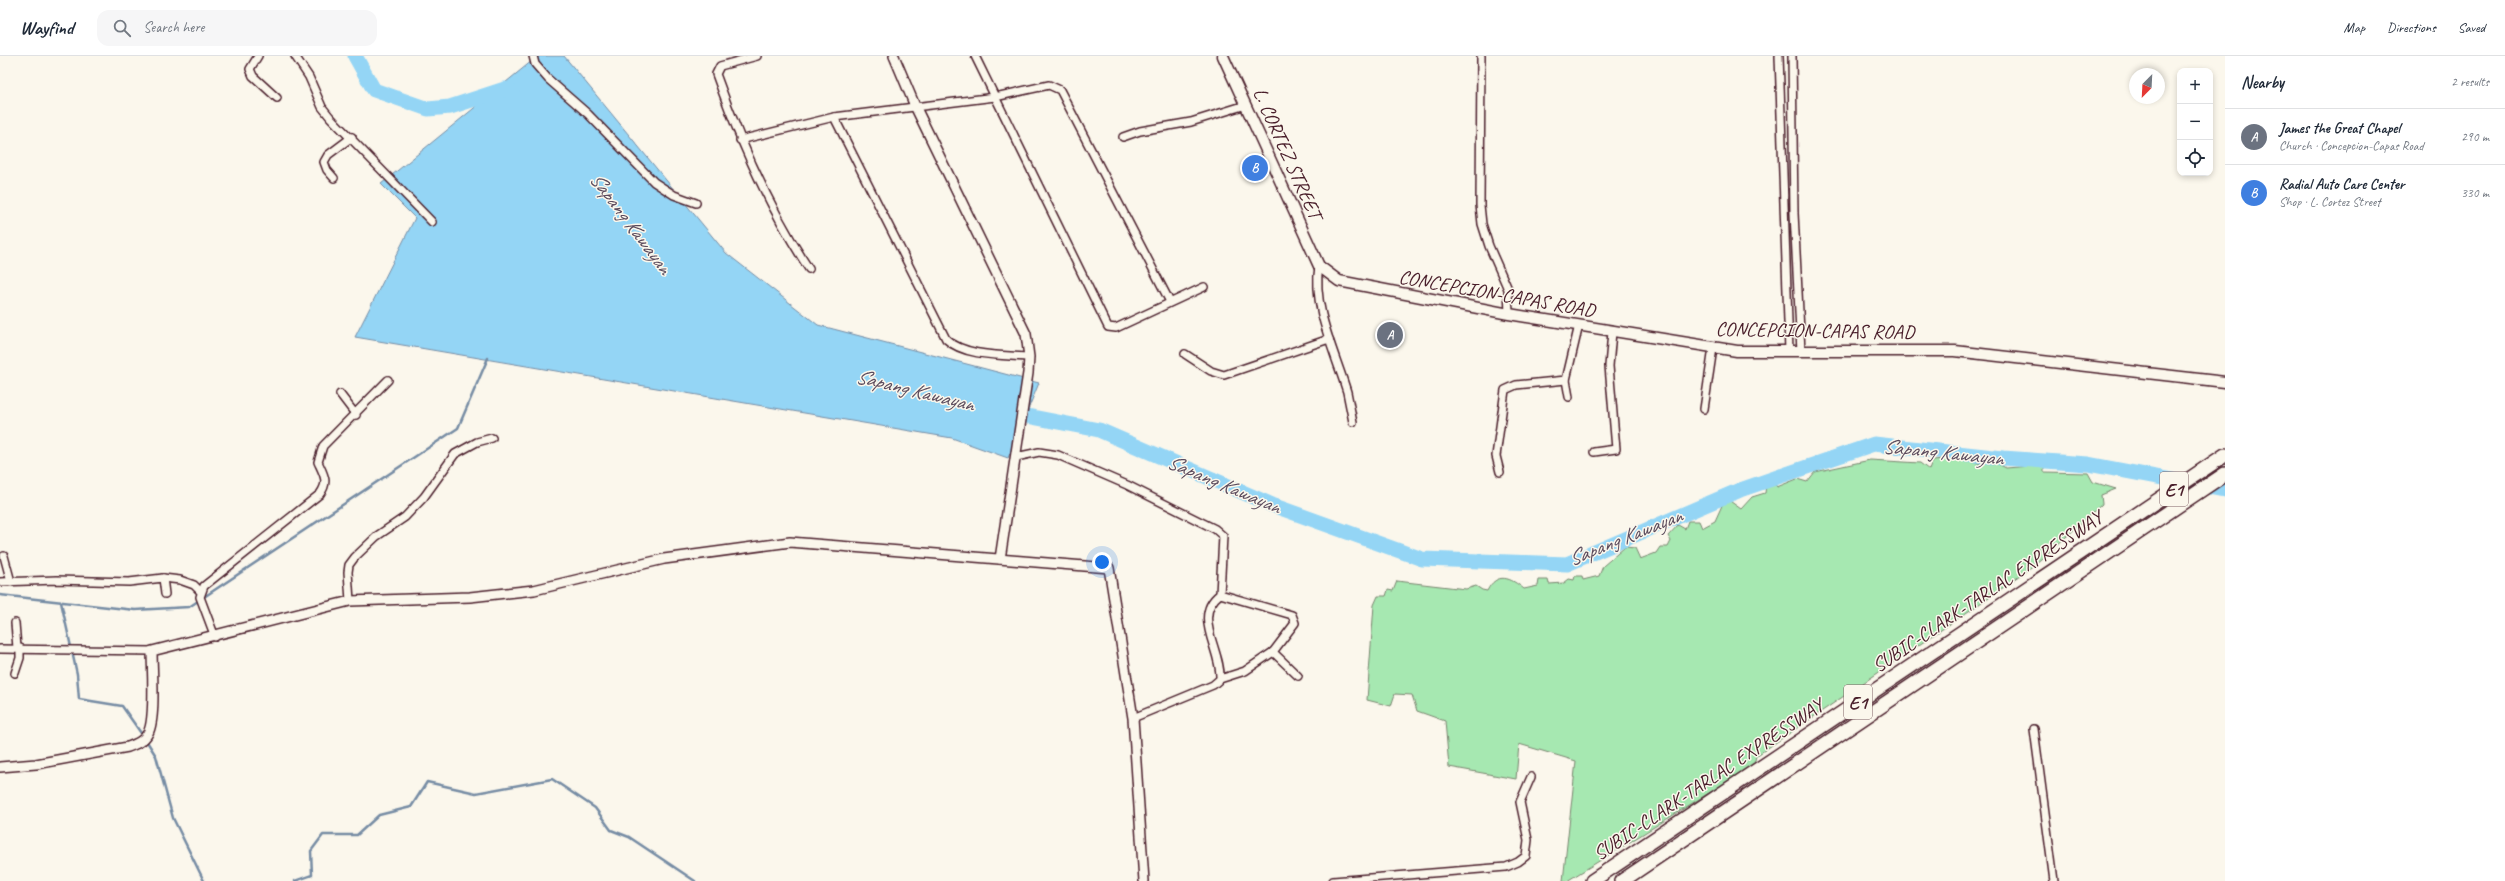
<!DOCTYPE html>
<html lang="en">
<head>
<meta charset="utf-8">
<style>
	:root { --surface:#fff; --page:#f6f6f7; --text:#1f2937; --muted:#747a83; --line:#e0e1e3; --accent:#1f6fb2 }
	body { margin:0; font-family:Caveat,sans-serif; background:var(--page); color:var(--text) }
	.controls { position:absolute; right:12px; top:12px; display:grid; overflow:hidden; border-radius:8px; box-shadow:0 2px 6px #0003 }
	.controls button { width:36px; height:36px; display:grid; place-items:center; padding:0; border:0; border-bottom:1px solid var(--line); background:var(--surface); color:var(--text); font:20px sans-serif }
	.compass { position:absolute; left:2129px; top:12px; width:36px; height:36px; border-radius:50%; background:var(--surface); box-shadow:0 2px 6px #0003; rotate:204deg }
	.you { position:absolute; left:1102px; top:506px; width:14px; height:14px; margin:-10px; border:3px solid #fff; border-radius:50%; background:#1a73e8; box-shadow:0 0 0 6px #1a73e833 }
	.badge { display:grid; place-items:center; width:26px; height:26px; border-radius:50%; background:var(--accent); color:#fff; font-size:13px; font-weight:700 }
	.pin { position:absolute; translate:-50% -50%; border:2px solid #fff; box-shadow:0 1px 4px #0006 }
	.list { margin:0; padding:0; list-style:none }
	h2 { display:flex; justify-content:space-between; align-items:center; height:52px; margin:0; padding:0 16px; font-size:17px }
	h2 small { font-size:13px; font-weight:400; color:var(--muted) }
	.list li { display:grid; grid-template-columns:26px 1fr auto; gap:12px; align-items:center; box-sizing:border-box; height:56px; padding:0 16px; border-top:1px solid var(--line) }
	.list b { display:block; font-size:15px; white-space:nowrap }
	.list p { margin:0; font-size:13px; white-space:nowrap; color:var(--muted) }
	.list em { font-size:13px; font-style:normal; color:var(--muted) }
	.icon { flex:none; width:22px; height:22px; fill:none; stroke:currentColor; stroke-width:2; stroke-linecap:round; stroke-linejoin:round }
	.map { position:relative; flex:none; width:2225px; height:825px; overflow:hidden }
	header { display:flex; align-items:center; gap:24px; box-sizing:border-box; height:56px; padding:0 20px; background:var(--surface); border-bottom:1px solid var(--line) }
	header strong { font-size:19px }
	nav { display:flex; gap:22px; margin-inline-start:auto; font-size:14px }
	.search { width:280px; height:36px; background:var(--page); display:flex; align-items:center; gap:10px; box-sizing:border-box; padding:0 14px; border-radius:12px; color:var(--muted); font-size:15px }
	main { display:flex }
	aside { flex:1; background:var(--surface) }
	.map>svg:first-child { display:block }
	.green { fill:#a6e8b1; stroke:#78846e }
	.water { fill:#94d5f5; stroke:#768ca4 }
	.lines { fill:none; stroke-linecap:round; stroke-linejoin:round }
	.stream { stroke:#768ca4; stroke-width:2.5 }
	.river { stroke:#94d5f5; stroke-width:15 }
	.minor-casing { stroke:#4a1f2b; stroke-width:10 }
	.tertiary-casing { stroke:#4a1f2b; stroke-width:12 }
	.secondary-casing { stroke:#4a1f2b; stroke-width:13 }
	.motorway-casing { stroke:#4a1f2b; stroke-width:16 }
	.minor { stroke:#fbf7ec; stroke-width:7 }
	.tertiary { stroke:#fbf7ec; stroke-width:9 }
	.secondary { stroke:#fbf7ec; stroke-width:10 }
	.motorway { stroke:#fbf7ec; stroke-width:13 }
	.labels { text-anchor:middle; stroke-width:3; stroke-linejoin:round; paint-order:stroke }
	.shield { fill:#fbf7ec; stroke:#7f6065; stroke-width:1 }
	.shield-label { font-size:19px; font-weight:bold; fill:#4a1f2b }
	.street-label { font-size:20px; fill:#4a1f2b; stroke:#fbf7ec }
	.water-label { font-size:21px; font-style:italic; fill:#5c4c5e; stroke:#fbf7ec }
</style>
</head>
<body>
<header>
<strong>Wayfind</strong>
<div class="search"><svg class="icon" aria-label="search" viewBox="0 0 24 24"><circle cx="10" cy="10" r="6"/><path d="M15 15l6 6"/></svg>Search here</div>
<nav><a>Map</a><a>Directions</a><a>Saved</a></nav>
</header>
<main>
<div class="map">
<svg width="2225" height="825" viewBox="0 0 2225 825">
	<rect width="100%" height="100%" fill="#fbf7ec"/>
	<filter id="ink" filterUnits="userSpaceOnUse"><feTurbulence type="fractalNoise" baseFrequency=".025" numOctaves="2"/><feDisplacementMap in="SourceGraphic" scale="8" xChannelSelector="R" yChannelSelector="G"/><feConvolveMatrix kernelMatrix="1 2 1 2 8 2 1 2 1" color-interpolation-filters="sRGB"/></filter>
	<g filter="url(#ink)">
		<path class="green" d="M 1968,401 L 1973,402 L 1974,405 L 1980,408 L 1988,403 L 2006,412 L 2044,409 L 2044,416 L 2088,417 L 2093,426 L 2116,433 L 2101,439 L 2102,448 C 2072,475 2043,504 2010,527 L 1756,700 L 1754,709 L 1567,825 L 1563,825 L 1576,705 L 1519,688 L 1516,723 L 1449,711 L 1445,665 L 1417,655 L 1412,639 L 1395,638 L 1391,650 L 1367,644 L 1374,549 L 1378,540 L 1386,540 L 1388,534 L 1393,535 L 1397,525 L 1466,533 L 1476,530 L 1482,534 L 1487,535 C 1497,515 1511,522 1524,533 L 1538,530 L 1539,524 L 1548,524 L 1549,528 L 1564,527 L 1569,523 L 1574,524 L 1575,520 L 1582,520 L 1583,524 L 1599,520 L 1603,510 L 1625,491 L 1635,492 L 1640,503 L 1656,497 L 1660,491 L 1668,491 L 1671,485 L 1668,480 L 1678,469 L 1685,473 L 1688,465 L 1699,465 L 1702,472 L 1715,465 L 1724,445 L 1727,443 L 1741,453 L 1752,441 L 1765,437 L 1766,429 L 1773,426 L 1777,431 L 1797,423 L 1807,426 L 1815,416 L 1870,404 L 1920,407 L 1929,414 L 1933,404 L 1954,402 L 1966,404 Z"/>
		<polygon class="water" points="538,0 564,0 726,197 818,269 1039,327 1008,402 952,382 355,281 415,162 381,128"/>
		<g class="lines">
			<g class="stream">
				<polyline points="0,539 135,554 189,551 458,372 488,302"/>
				<polyline points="61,546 77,618 79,643 122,650 143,680"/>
				<polyline points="146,684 156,700 173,762 204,825"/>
				<polyline points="295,825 312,819 311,795 323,779 357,779 379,759 411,751 427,726 476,737 552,723 595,752 611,774 629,781 695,825"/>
			</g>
			<g class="river">
				<polyline points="355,0 374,34 428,53 450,51 505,33 512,36"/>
				<polyline points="1007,356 1099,374 1272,449 1422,503 1567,508 1740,434 1874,388 2003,402 2088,408 2225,434"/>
			</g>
			<defs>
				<g id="minor">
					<polyline points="258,0 250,13 253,20 277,42"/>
					<polyline points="295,0 309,21 322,51 330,61 432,166"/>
					<polyline points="533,0 535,8 548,23 588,58 654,126 674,139 696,147"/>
					<path d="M 757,0 L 720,10 L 716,18 C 740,86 769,152 809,213"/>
					<polyline points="975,0 1108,271 1116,272 1204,231"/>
					<polyline points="1481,0 1480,149 1482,168 1489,190 1508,233 1509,258"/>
					<polyline points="1779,0 1789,295"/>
					<polyline points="1792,0 1794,157 1801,295"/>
					<path d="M 834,61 L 946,283 C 965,301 1004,299 1029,301"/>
					<polyline points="1123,81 1140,75 1191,66 1246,49"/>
					<polyline points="740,84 834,61 995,41 1049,29 1060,34 1170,246"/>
					<polyline points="334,122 327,114 324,106 328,99 352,81"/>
					<path d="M 1319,210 C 1312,251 1335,296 1347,336 C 1349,346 1351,356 1353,366"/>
					<polyline points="1185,298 1211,315 1224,319 1329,283"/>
					<polyline points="1566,324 1569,341"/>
					<polyline points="340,338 356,359"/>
					<polyline points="1704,353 1713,292"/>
					<polyline points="1594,396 1616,393 1609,310 1612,276"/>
					<polyline points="1016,401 1039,396 1058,399 1127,429 1215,473 1223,480 1220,538"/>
					<polyline points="1500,416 1496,400 1505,334 1516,329 1566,324 1579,269"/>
					<polyline points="4,500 11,526"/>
					<polyline points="163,522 165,538"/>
					<polyline points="0,526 57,524 129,526 163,522 180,524 194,529 201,536"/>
					<polyline points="350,545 348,516 349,509 355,501 377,480 405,461 424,441 455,398 477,386 492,382"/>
					<polyline points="15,567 17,592"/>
					<path d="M 215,581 L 200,541 L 204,530 L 320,438 C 329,426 324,419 318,406 L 323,390 L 388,324"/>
					<polyline points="0,593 152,595"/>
					<polyline points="15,617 20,602 20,592"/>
					<polyline points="1220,623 1245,615 1273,596"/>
					<path d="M 1133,662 L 1213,629 L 1220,623 C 1222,594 1191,560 1220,538 L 1292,559 L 1295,567 L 1273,596 L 1298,620"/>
					<polyline points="2034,673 2054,825"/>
					<polyline points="1333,825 1506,811 1518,806 1526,800 1528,784 1520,746 1531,721"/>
				</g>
				<g id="tertiary">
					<polyline points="894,0 915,50 1026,278 1029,301 1028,317 1000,503"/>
					<path d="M 0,711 L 36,708 L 128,691 C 136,688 144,685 148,677 C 156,663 152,613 152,595 L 350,545 L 470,541 L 534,534 L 664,503 L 790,486 L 1109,512 L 1133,662 L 1144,825"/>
				</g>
				<polyline id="secondary" points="1223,0 1319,210 1339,225 1509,258 1737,295 1955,295 2225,326"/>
				<g id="motorway">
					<polyline points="1592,825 2225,399"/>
					<polyline points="1622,825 2225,418"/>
				</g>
			</defs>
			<use href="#minor" class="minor-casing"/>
			<use href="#tertiary" class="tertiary-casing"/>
			<use href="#secondary" class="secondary-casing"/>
			<use href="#motorway" class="motorway-casing"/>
			<use href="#minor" class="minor"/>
			<use href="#tertiary" class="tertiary"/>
			<use href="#secondary" class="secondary"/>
			<use href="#motorway" class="motorway"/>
		</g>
	</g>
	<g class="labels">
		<g class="shield">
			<rect x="2160" y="416" width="28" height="34" rx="3"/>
			<rect x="1844" y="629" width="28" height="34" rx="3"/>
		</g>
		<g class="shield-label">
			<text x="2174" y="440">E1</text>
			<text x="1858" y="653">E1</text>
		</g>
		<g class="street-label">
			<text transform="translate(1288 97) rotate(66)" y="7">L. CORTEZ STREET</text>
			<text transform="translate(1497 237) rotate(10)" y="7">CONCEPCION-CAPAS ROAD</text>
			<text transform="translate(1815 274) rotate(1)" y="7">CONCEPCION-CAPAS ROAD</text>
			<text transform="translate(1987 535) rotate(-34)" y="7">SUBIC-CLARK-TARLAC EXPRESSWAY</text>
			<text transform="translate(1708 723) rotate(-34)" y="7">SUBIC-CLARK-TARLAC EXPRESSWAY</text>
		</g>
		<g class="water-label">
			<text transform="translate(631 167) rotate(53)" y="7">Sapang Kawayan</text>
			<text transform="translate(915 334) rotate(14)" y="7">Sapang Kawayan</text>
			<text transform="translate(1943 396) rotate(6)" y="7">Sapang Kawayan</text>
			<text transform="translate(1224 428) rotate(23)" y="7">Sapang Kawayan</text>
			<text transform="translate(1625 481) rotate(-22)" y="7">Sapang Kawayan</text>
		</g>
	</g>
</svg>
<div class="controls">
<button>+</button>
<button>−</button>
<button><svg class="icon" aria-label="locate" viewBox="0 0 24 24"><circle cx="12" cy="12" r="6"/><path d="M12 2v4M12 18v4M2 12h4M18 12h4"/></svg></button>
</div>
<svg class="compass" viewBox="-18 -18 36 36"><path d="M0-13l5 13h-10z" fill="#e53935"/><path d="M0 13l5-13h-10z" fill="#747a83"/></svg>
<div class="you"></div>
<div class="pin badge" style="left:1390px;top:279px;background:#6b7280">A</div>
<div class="pin badge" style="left:1255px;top:112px;background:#3f7fe0">B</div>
</div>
<aside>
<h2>Nearby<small>2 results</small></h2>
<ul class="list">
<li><span class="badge" style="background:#6b7280">A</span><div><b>James the Great Chapel</b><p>Church · Concepcion-Capas Road</p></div><em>290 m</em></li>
<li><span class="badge" style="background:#3f7fe0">B</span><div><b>Radial Auto Care Center</b><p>Shop · L. Cortez Street</p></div><em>330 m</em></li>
</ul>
</aside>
</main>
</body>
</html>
